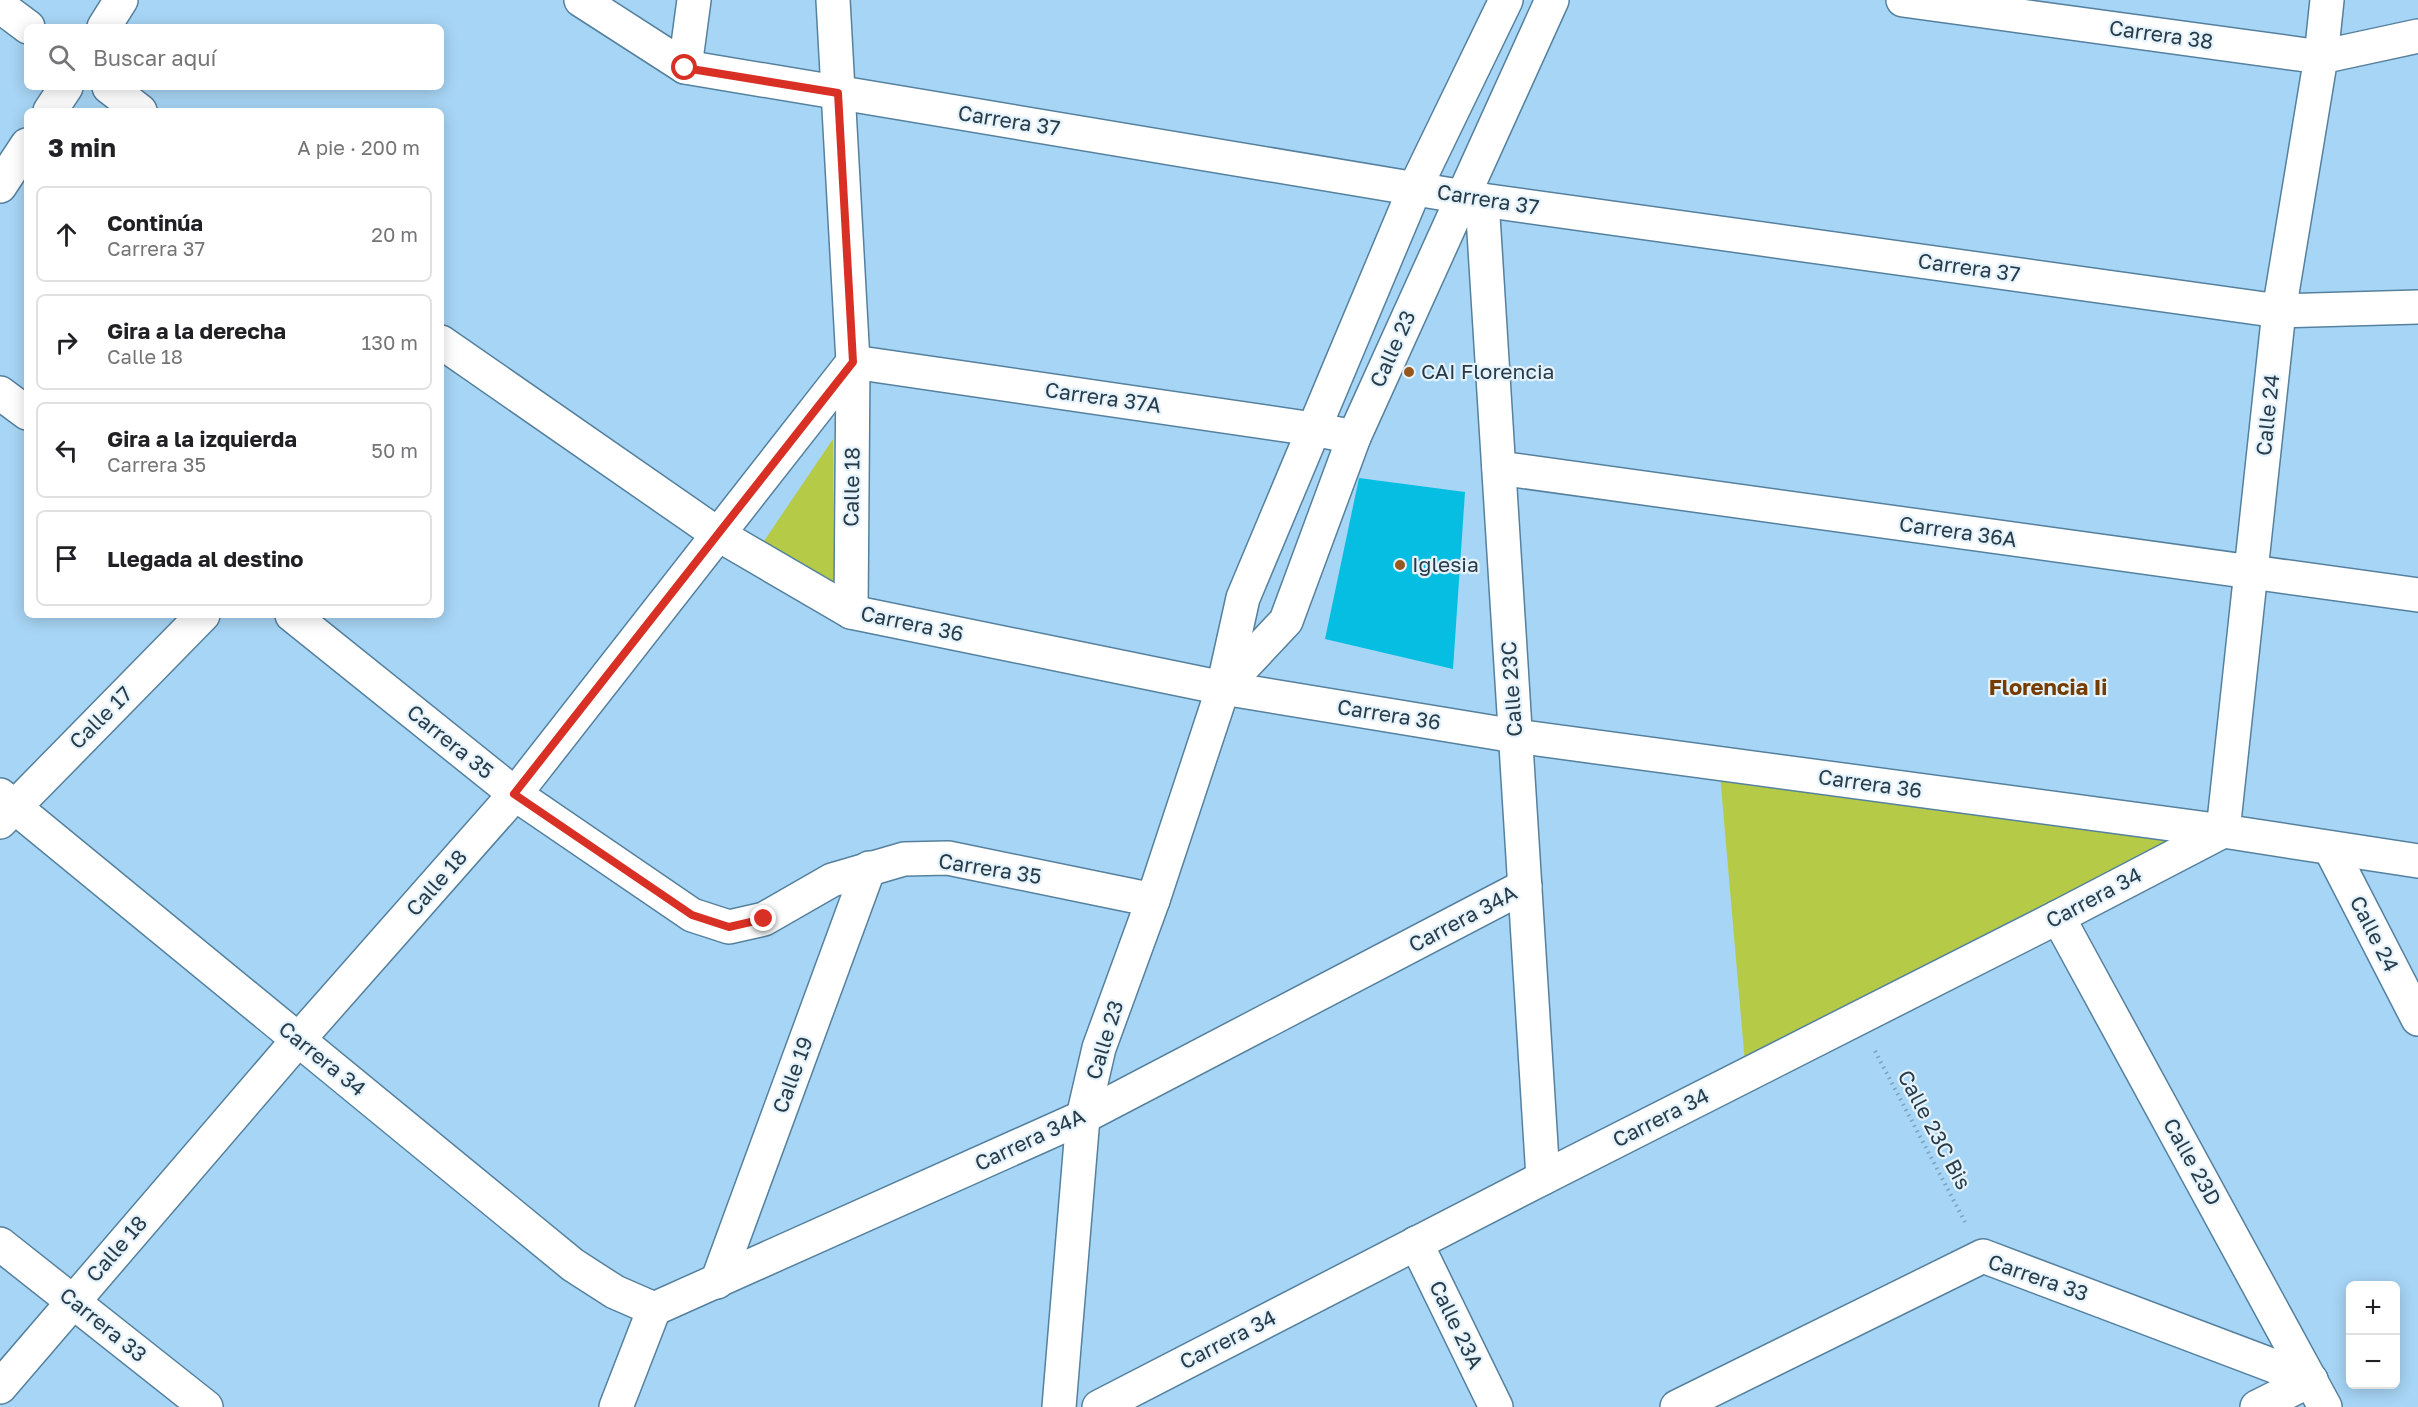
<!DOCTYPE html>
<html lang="es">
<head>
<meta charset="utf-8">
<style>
	:root { --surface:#fff; --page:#f2f2f2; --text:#202124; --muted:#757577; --line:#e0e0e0 }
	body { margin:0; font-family:"Golos Text",sans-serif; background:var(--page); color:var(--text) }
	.controls { position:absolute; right:18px; bottom:18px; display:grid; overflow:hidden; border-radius:9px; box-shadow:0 3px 15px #0003 }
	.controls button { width:54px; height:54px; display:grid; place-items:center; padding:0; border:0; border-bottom:2px solid var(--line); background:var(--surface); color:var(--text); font:30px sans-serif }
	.stop { position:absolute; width:18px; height:18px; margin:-14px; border:4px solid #d93025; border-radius:50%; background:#fff }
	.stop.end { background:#d93025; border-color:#fff; box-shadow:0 2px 6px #0008 }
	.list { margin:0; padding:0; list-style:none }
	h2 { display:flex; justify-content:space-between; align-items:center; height:78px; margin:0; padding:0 24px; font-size:26px }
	h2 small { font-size:20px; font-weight:400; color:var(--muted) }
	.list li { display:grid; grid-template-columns:39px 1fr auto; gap:18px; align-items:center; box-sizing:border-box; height:96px; margin:0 12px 12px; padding:0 12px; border:2px solid var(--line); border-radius:9px }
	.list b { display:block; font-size:22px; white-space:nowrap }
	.list p { margin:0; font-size:20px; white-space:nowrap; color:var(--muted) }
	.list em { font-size:20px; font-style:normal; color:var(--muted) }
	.icon { flex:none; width:33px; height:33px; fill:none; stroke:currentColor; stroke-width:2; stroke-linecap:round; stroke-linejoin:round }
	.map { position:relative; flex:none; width:2418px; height:1407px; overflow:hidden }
	.search { position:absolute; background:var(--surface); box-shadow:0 3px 15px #0003; left:24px; top:24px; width:420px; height:66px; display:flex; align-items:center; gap:15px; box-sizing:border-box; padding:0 21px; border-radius:9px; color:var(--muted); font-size:22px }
	.panel { position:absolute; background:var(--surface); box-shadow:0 3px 15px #0003; left:24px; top:108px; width:420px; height:510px; border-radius:9px }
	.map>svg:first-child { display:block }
	.green { fill:#b5cb48 }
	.building { fill:#06bee2 }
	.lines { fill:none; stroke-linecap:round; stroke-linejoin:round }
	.street-casing { stroke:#55819e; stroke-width:36 }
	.secondary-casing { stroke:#55819e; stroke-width:36 }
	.path { stroke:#7ca1bb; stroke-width:4; stroke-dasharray:1.5 4.5; stroke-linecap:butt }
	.street { stroke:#fff; stroke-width:33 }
	.secondary { stroke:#fff; stroke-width:33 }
	.route { stroke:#d93025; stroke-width:8 }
	.poi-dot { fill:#97581f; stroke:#e4f2fb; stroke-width:2 }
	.labels { text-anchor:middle; stroke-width:4.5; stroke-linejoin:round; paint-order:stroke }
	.street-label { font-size:21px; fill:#283b48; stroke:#e4f2fb }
	.poi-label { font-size:21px; fill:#283b48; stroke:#e4f2fb; text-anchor:start }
	.neighbourhood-label { font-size:22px; font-weight:bold; fill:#743c00; stroke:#e4f2fb }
</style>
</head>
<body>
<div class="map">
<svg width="2418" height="1407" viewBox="0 0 2418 1407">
	<rect width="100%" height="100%" fill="#a7d5f5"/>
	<g class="green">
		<polygon points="833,439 834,587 762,544"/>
		<polygon points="1719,763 2223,831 1746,1075"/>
	</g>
	<polygon class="building" points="1359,478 1465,492 1453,669 1325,639"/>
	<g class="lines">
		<defs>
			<g id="street">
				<polyline points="581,0 685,67 1482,200 2279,311 2418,307"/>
				<polyline points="833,0 853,362 851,612"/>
				<polyline points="1903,0 2321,57 2418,36"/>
				<polyline points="0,6 28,27"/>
				<polyline points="104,27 121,0"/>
				<polyline points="685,67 694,0"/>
				<polyline points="109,87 140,111"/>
				<polyline points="50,111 66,87"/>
				<polyline points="0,186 27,145"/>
				<polyline points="1482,200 1543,1178"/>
				<polyline points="441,342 719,535 851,612 1223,688 1515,736 2223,831 2418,861"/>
				<polyline points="0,393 27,413"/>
				<polyline points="1499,468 2418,595"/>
				<polyline points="292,615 515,794 692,915 729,927 764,919 832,880 904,859 948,858 1153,900"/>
				<polyline points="0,795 573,1265 615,1292 654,1309"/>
				<polyline points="0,822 203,615"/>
				<polyline points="2223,831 2279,311 2321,57 2327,0"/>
				<polyline points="2330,848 2418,1019"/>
				<polyline points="2058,917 2325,1407"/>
				<polyline points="1416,1243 1496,1407"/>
				<polyline points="0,1244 206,1407"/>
				<polyline points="717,1282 869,868"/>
				<polyline points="654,1309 1083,1117 1525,886"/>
				<polyline points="0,1387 298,1040 515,794 853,362 1313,429 1354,437"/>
				<polyline points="616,1407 654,1309"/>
				<polyline points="1099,1407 1543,1178 2058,917 2223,831"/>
				<polyline points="1677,1407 1983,1256 2311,1380"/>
				<polyline points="2257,1407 2311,1380"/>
			</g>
			<g id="secondary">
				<polyline points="1223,688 1286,621 1354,437 1552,0"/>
				<polyline points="1059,1407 1083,1117 1099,1048 1153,900 1223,688 1243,598 1415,188 1506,0"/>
			</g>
		</defs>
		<use href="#street" class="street-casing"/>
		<use href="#secondary" class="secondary-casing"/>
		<polyline class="path" points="1875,1051 1965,1222"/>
		<use href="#street" class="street"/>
		<use href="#secondary" class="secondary"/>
	</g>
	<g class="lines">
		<polyline class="route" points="685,68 838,93 853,362 514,794 692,915 729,927 764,919"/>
	</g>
	<g class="poi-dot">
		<circle cx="1409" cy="372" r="6"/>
		<circle cx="1400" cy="565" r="6"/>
	</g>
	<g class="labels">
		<g class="street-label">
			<text transform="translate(2161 35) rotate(8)" y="7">Carrera 38</text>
			<text transform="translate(1009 121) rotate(9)" y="7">Carrera 37</text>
			<text transform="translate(1488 200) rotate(9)" y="7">Carrera 37</text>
			<text transform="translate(1969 268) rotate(8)" y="7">Carrera 37</text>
			<text transform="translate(1393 349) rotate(-66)" y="7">Calle 23</text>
			<text transform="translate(1103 398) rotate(8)" y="7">Carrera 37A</text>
			<text transform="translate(2268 415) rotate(-84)" y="7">Calle 24</text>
			<text transform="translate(852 487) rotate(-89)" y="7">Calle 18</text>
			<text transform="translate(1958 532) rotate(8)" y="7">Carrera 36A</text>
			<text transform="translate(912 624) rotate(12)" y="7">Carrera 36</text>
			<text transform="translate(1512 689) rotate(-94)" y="7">Calle 23C</text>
			<text transform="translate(1389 715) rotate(9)" y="7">Carrera 36</text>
			<text transform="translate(101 718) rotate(-45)" y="7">Calle 17</text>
			<text transform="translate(450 742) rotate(39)" y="7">Carrera 35</text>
			<text transform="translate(1870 784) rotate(8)" y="7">Carrera 36</text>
			<text transform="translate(990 869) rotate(9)" y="7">Carrera 35</text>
			<text transform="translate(437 883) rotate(-49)" y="7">Calle 18</text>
			<text transform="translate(2094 898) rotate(-28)" y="7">Carrera 34</text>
			<text transform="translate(1463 919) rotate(-28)" y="7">Carrera 34A</text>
			<text transform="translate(2374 934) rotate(63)" y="7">Calle 24</text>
			<text transform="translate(1105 1040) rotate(-73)" y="7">Calle 23</text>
			<text transform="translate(322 1059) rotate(39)" y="7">Carrera 34</text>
			<text transform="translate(793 1075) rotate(-70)" y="7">Calle 19</text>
			<text transform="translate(1661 1118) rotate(-27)" y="7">Carrera 34</text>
			<text transform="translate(1934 1130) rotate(62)" y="7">Calle 23C Bis</text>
			<text transform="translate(1030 1140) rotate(-25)" y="7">Carrera 34A</text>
			<text transform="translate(2192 1162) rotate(61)" y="7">Calle 23D</text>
			<text transform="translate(117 1249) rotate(-49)" y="7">Calle 18</text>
			<text transform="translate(2038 1278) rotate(19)" y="7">Carrera 33</text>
			<text transform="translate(103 1325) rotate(39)" y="7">Carrera 33</text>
			<text transform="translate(1456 1325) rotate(64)" y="7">Calle 23A</text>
			<text transform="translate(1228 1340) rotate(-27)" y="7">Carrera 34</text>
		</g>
		<g class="poi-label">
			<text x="1421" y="379">CAI Florencia</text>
			<text x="1412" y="572">Iglesia</text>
		</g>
		<g class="neighbourhood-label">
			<text x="2048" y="695">Florencia Ii</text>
		</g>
	</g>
</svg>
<div class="controls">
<button>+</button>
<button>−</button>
</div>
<div class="stop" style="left:685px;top:68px"></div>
<div class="stop end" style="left:764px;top:919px"></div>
<div class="search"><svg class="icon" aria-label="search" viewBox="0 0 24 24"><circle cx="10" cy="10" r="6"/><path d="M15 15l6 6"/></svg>Buscar aquí</div>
<section class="panel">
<h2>3 min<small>A pie · 200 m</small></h2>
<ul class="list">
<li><svg class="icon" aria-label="ahead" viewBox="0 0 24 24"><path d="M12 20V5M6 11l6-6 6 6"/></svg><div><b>Continúa</b><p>Carrera 37</p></div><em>20 m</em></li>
<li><svg class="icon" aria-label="right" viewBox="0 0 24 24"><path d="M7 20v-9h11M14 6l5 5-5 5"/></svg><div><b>Gira a la derecha</b><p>Calle 18</p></div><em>130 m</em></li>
<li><svg class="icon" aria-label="left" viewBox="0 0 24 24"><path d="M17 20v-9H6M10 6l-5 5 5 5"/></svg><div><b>Gira a la izquierda</b><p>Carrera 35</p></div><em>50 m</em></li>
<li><svg class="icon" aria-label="arrive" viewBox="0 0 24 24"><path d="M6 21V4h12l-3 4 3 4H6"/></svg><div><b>Llegada al destino</b></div></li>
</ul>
</section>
</div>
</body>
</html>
